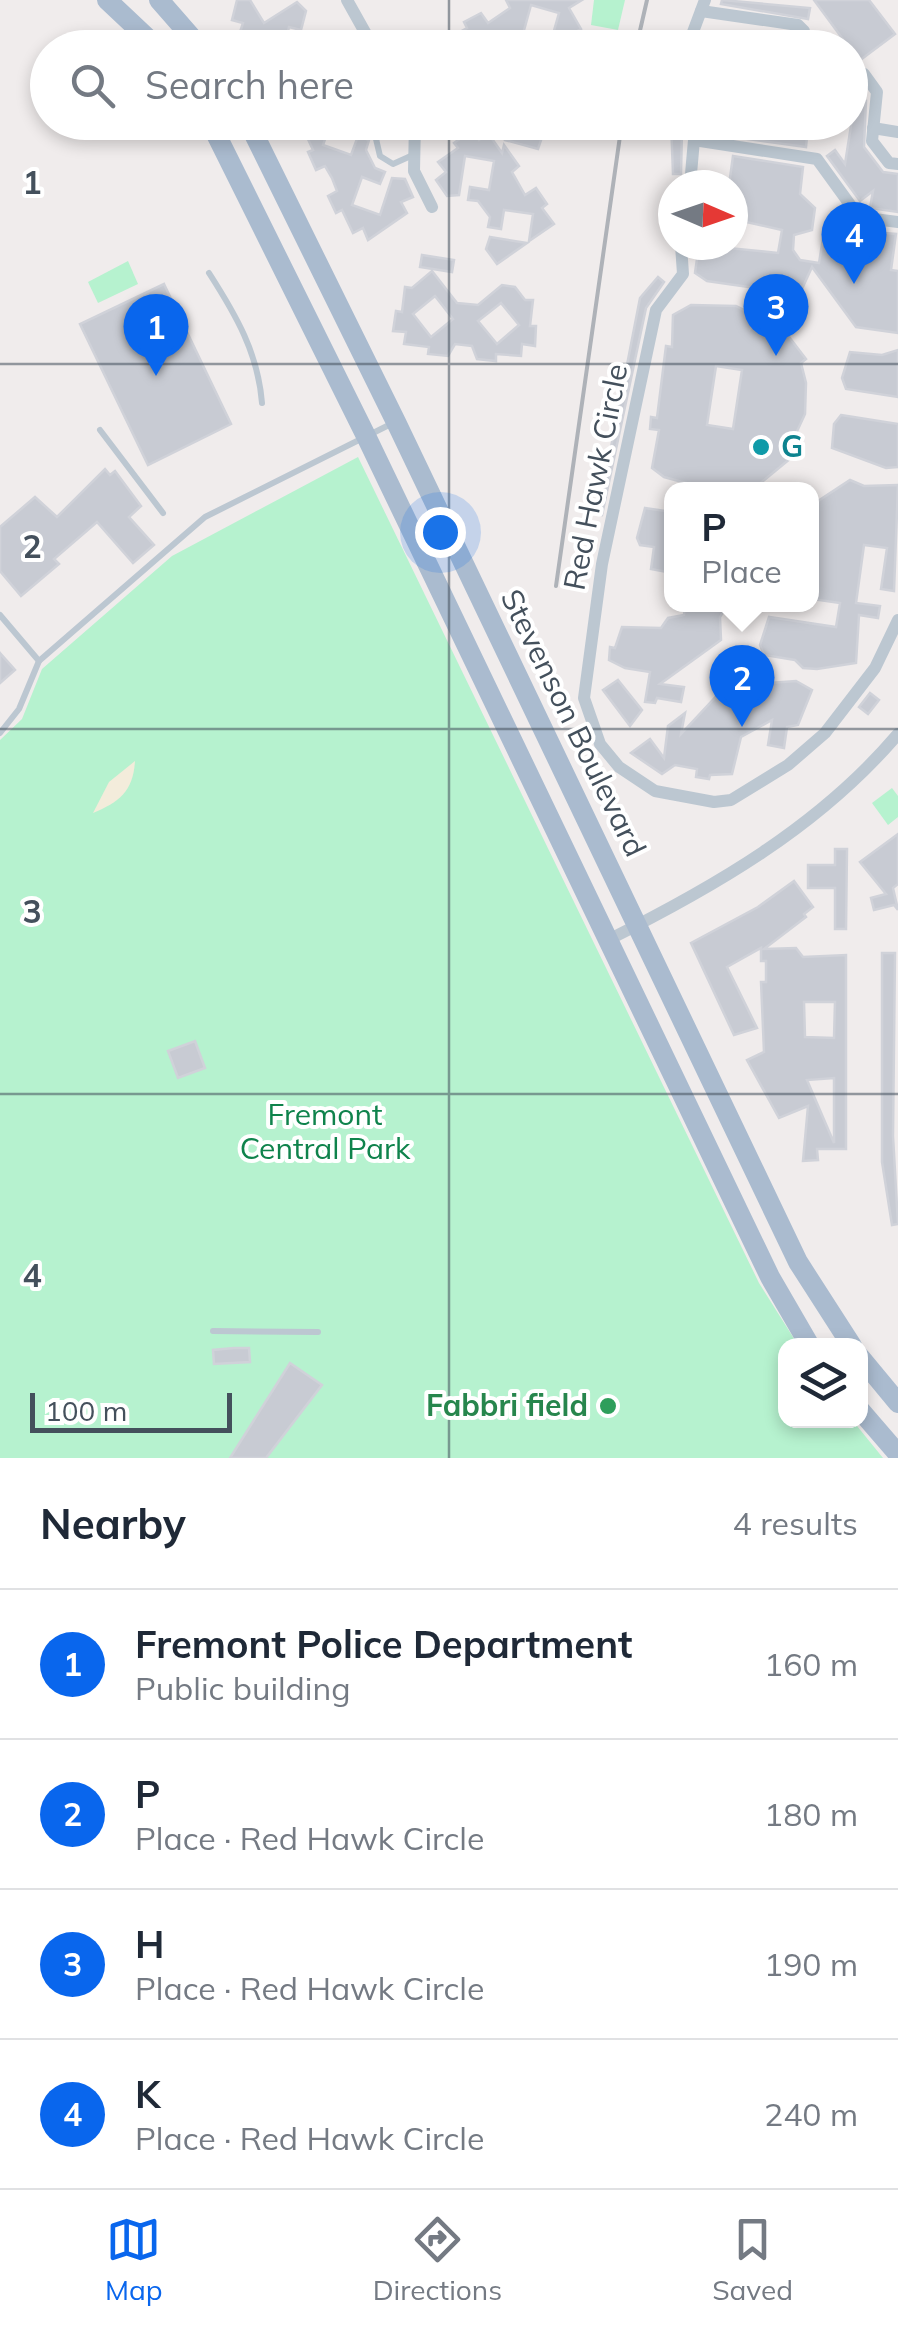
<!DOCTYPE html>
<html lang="en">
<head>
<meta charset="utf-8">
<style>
	:root { --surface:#fff; --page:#f2f2f3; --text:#1f2937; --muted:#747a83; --line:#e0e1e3; --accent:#0966ed }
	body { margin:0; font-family:Mulish,sans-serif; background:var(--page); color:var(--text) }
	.controls { position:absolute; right:30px; bottom:30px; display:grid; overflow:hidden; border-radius:20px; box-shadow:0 5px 15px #0003 }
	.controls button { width:90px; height:90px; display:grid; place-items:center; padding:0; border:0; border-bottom:2px solid var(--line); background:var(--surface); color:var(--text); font:50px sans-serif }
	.compass { position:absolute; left:658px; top:170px; width:90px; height:90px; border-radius:50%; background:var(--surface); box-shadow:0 5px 15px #0003; rotate:92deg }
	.scale { position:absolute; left:30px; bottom:25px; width:202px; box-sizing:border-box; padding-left:10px; border:5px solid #44505c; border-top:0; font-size:28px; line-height:35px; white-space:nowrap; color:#44505c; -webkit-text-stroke:8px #fff; paint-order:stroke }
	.you { position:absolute; left:440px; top:532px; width:35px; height:35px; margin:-25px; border:8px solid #fff; border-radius:50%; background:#1a73e8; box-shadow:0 0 0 15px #1a73e833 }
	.badge { display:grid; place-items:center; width:65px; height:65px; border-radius:50%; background:var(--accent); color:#fff; font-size:32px; font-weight:700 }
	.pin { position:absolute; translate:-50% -82px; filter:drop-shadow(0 2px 5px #0008) }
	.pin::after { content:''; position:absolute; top:52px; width:35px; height:30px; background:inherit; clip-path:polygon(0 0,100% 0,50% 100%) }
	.popup { position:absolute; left:664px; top:482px; width:155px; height:130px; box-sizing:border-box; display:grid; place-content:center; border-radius:20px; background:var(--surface); filter:drop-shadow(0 2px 8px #0005); font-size:32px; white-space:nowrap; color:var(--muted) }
	.popup b { font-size:38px; color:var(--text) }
	.popup::after { content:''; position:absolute; left:50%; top:100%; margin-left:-20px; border:20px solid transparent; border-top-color:var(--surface) }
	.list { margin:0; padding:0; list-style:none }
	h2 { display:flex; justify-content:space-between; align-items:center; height:130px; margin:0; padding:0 40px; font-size:42px }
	h2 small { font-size:32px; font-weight:400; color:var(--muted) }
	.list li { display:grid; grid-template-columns:65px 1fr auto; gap:30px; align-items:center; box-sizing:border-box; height:150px; padding:0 40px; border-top:2px solid var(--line) }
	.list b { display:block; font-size:38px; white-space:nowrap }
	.list p { margin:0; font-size:32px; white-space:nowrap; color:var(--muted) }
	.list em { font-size:32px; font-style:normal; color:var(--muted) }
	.icon { flex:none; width:55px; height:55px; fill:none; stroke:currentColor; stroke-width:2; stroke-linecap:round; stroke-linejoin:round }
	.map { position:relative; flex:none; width:898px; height:1458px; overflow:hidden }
	.search { position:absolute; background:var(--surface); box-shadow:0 5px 15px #0003; left:30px; right:30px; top:30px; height:110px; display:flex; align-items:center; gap:25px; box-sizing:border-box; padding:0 35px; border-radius:55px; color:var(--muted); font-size:38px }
	.sheet { height:730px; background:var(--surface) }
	nav { display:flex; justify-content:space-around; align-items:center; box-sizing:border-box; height:140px; border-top:2px solid var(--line); background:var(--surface); font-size:28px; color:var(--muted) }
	nav a { display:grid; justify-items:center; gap:5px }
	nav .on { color:var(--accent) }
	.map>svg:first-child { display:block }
	.green { fill:#b6f2cf }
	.sand { fill:#f3ecdb }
	.building { fill:#c8cbd3; stroke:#d0d2d9; stroke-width:2.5; fill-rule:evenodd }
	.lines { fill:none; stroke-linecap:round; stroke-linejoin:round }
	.service { stroke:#bcc7d1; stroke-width:6 }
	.minor { stroke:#bcc7d1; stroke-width:12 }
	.primary { stroke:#aabbcf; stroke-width:20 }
	.rail { stroke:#aeb2b8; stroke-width:4 }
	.grid { fill:none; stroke:#44505c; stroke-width:2.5; stroke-opacity:0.55 }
	.culture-dot { fill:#0f9aa8; stroke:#fff; stroke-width:4 }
	.leisure-dot { fill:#2e9e5b; stroke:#fff; stroke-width:4 }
	.labels { text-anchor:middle; stroke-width:8; stroke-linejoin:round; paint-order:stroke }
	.culture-label { font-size:30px; font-weight:bold; fill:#0d838f; stroke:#fff; text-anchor:start }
	.street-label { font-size:30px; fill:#44505c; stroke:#fff }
	.park-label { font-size:30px; fill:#0f834c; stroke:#fff }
	.leisure-label { font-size:30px; font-weight:bold; fill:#27864d; stroke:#fff; text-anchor:end }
	.grid-label { font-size:32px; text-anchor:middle; font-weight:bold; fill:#44505c; stroke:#fff; stroke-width:8; stroke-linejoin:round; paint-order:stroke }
</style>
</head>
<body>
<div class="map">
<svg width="898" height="1458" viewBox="0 0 898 1458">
	<rect width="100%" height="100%" fill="#f0ecec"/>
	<g class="green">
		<polygon points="594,0 625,0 618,30 591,25"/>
		<polygon points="128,261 138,284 98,303 88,282"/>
		<polygon points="358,457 759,1283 798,1345 786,1346 786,1420 853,1421 883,1458 0,1458 0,740 22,719 42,669 172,556"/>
		<polygon points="892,788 898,796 898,817 888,825 872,803"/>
	</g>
	<path class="sand" d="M 135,761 C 133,792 119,802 93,813 L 109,782 Z"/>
	<g class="building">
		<polygon points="237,0 250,0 264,23 297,2 306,11 301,30 289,27 286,39 262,33 261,40 239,35 243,23 232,20"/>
		<path d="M 506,0 L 582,0 L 569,8 L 581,29 L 570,35 L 577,48 L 501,48 L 473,38 L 470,48 L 450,48 L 445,40 L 467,28 L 464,22 L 481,13 L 488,23 L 510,8 ZM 531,5 L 559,13 L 551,41 L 523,34 Z"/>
		<polygon points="722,0 810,8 808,19 721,4"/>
		<polygon points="814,0 869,0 895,34 859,61"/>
		<polygon points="855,100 866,101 864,147 883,172 898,174 898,212 870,208 873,191 860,201 827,156 835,150 845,164"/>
		<polygon points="310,122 331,122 323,145 351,155 358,136 369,140 366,150 375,168 385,172 380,184 362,177 352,205 380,215 392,178 405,179 413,197 401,202 407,213 368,240 363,228 353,233 342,210 336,213 328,196 337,191 332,178 325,166 316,170 308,152 313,150 302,126"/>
		<polygon points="671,122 711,122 807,137 806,147 682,130 681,174 673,174"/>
		<polygon points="508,128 542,137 538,149 505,140"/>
		<polygon points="472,130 479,140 488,133 502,153 504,145 519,166 512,172 525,195 536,188 547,204 542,208 554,224 529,241 533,214 504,210 501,229 488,227 490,217 478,201 468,200 470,187 489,190 494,161 465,156 459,195 447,196 436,180 446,172 438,162 458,148 454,143"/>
		<polygon points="733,156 803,167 800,194 815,208 812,230 794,235 793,250 800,260 819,263 824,232 883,241 885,233 896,234 891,270 898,271 898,333 856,327 812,267 802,289 789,293 707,281 695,273 699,245 778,253 782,230 733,219 733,185 729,185"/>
		<polygon points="490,237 527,243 497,264 486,249"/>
		<polygon points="422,255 454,260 452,272 420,267"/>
		<path d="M 432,271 L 457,303 L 478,305 L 502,285 L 515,287 L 525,300 L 533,300 L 530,326 L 536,326 L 535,346 L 522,344 L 521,356 L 496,354 L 496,361 L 477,359 L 472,346 L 455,344 L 448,356 L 428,354 L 429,347 L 404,344 L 406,332 L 393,331 L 396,311 L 402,312 L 405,287 L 412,288 ZM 435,296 L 453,319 L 431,337 L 413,314 ZM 501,303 L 519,325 L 497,344 L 478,321 Z"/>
		<polygon points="658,277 664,282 646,308 602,515 598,514 640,298"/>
		<polygon points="164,284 231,424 148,465 80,324"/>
		<path d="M 691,305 L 736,306 L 754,315 L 751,328 L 770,312 L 806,359 L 801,363 L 806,383 L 805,414 L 787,453 L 791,458 L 752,490 L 697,486 L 664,477 L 652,468 L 659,430 L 650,429 L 651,417 L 657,418 L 666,346 L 672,347 L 673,315 ZM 716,366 L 742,370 L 733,429 L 707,425 Z"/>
		<polygon points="898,350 898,397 846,389 842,378 850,352 882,355"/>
		<polygon points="841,415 898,424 898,467 886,468 832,448 834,424"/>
		<polygon points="105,469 110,475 115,471 141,506 129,517 154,545 133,563 97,522 54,559 59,564 21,596 0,571 0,527 35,497 57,517"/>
		<polygon points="850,480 864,486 898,485 894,591 881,589 887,548 864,545 856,603 880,606 878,618 859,615 856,663 817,669 803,668 795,660 764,655 760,645 769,617 836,627 840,603 812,599 812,505"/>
		<polygon points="645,508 672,512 667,572 651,569 654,547 640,545 637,538"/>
		<polygon points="685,604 728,604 720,617 721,640 660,684 684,687 681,702 657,698 655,703 645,702 650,672 625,668 609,660 610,647 615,648 622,627 661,628 668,618 684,615"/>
		<polygon points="0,653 15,670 0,683"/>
		<polygon points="748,676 769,683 796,681 812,690 798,725 787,727 784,748 768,745 772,720 741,737 732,774 710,775 709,779 696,777 697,769 675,765 662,774 631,753 650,739 664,758 668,726 685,713 681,734 722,690"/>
		<polygon points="618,680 642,710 630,726 603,690"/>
		<polygon points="870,693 879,700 868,714 859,707"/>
		<polygon points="898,834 898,884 893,888 898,910 894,905 874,910 871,898 886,894 860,862"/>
		<polygon points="835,849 847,849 846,929 835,929 835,888 808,888 808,865 835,865"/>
		<path d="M 794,881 L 813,907 L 804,914 L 806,917 L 764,949 L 796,948 L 803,957 L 846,955 L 846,1149 L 817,1149 L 818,1160 L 803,1161 L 808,1106 L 779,1118 L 747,1060 L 764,1052 L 761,982 L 766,982 L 766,961 L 761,961 L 761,948 L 727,967 L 757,1028 L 734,1035 L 691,943 L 758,907 ZM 804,1002 L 835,1002 L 834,1038 L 805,1037 ZM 834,1078 L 834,1143 L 807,1080 Z"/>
		<polygon points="882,953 895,953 893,1136 898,1224 892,1225 882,1162"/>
		<polygon points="195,1041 205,1068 178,1078 168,1051"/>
		<polygon points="234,1348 249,1348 250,1362 214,1364 213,1350"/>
		<polygon points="290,1363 322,1385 266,1458 230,1458"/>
	</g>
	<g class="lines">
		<g class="service">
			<polyline points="405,122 376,139 380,156 393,164 413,155"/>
			<path d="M 209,273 C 236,315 258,353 262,403"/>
			<polyline points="100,430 163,513"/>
			<polyline points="0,615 39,661"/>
			<polyline points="0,733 19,709 39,661 205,517 391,424"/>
			<polyline points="213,1331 318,1332"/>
		</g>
		<g class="minor">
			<polyline points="701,11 798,25 804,31 805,48"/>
			<polyline points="366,34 373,48"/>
			<polyline points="342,48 366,34 347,0"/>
			<polyline points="687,48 705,0"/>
			<polyline points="850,72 864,74 877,92 872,141 889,163 898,164"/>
			<polyline points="415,122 414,171 432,207"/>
			<polyline points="873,128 898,132"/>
			<polyline points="690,185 694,140 817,159 859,217 898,222"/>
			<polyline points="681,245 683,274 656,310 602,564 584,698 600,744 619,767 655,791 714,802 731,800 788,765 825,733 875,668 898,620"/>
			<path d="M 606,941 C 714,887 819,827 898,734"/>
		</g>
		<g class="primary">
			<polyline points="107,0 158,48"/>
			<polyline points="159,0 201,48"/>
			<polyline points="210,122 366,436 770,1277 810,1346"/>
			<polyline points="248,122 396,422 798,1262 852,1346"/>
			<polyline points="860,1357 898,1403"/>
			<polyline points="860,1410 898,1454"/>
		</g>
		<g class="rail">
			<polyline points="636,48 647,0"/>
			<polyline points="556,586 622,122"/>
		</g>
	</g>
	<path class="grid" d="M 449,0 L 449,48M 449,122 L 449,1458M 0,364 L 898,364M 0,729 L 898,729M 0,1094 L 898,1094"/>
	<circle class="culture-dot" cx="761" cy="447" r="10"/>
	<circle class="leisure-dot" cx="608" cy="1406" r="10"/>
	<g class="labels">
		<g class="culture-label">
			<text x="781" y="457">G</text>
		</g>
		<g class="street-label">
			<text transform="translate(596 477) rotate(-79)" y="10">Red Hawk Circle</text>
			<text transform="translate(573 723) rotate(64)" y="10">Stevenson Boulevard</text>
		</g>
		<g class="park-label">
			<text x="325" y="1125">Fremont<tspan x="325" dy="34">Central Park</tspan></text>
		</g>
		<g class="leisure-label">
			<text x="588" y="1416">Fabbri field</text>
		</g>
	</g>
	<g class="grid-label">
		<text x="32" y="194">1</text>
		<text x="32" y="558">2</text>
		<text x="32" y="923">3</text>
		<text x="32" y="1287">4</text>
	</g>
</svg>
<div class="controls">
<button><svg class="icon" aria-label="layers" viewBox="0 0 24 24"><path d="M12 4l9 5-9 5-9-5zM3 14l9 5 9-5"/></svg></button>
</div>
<svg class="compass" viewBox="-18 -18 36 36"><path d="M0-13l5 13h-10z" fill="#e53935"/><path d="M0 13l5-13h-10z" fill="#747a83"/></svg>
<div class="scale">100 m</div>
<div class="you"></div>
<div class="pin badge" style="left:156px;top:376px">1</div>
<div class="pin badge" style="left:742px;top:727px">2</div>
<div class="popup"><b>P</b>Place</div>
<div class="pin badge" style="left:776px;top:356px">3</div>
<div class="pin badge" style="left:854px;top:284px">4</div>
<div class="search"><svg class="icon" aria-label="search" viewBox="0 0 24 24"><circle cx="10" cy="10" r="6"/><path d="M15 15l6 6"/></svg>Search here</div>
</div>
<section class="sheet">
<h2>Nearby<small>4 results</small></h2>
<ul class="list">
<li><span class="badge">1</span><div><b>Fremont Police Department</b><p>Public building</p></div><em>160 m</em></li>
<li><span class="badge">2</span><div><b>P</b><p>Place · Red Hawk Circle</p></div><em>180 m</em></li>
<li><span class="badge">3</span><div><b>H</b><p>Place · Red Hawk Circle</p></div><em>190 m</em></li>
<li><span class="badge">4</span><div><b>K</b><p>Place · Red Hawk Circle</p></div><em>240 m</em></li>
</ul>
</section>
<nav>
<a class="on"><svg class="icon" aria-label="map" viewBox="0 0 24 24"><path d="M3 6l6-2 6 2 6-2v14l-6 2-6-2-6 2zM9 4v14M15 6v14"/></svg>Map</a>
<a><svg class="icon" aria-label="directions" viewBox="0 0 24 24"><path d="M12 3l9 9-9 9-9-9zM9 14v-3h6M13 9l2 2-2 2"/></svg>Directions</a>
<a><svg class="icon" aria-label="saved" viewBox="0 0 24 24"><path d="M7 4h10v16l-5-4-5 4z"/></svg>Saved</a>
</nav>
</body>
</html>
